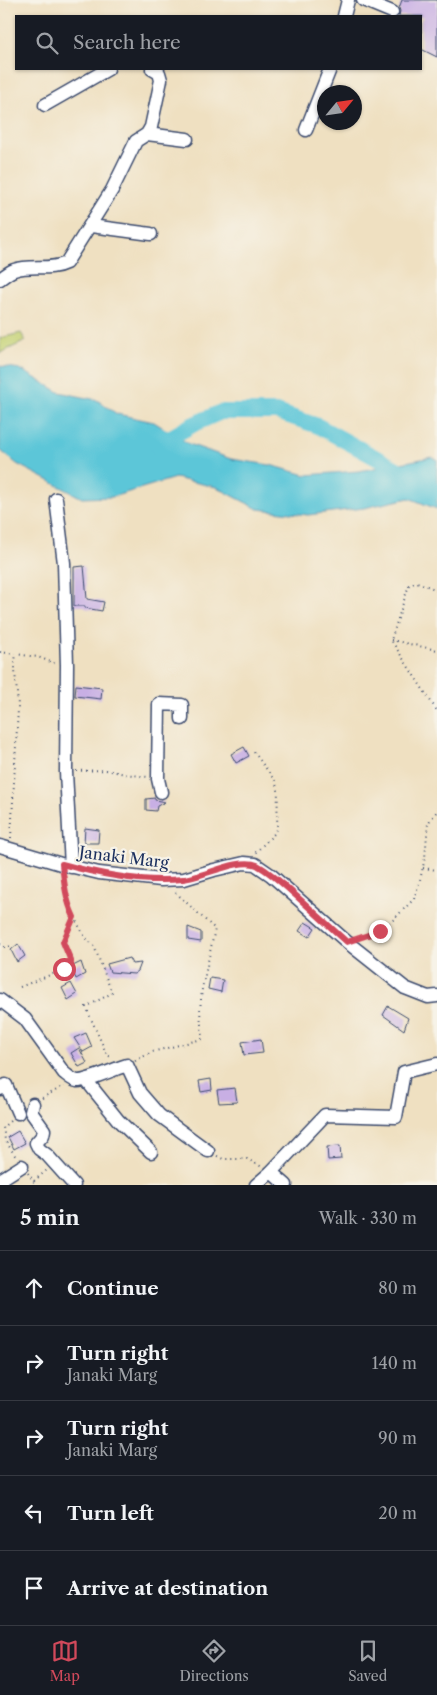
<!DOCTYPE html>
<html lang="en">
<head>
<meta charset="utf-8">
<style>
	:root { --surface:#171b24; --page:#20242c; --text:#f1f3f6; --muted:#9ea1a6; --line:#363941; --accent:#d1495b }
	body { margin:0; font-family:"Libre Caslon Text",serif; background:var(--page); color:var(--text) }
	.compass { position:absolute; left:317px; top:85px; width:45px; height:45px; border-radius:50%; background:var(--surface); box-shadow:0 1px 4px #0004; rotate:61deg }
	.stop { position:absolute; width:15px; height:15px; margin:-11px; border:4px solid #d1495b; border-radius:50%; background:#fff }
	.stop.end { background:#d1495b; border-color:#fff; box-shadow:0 1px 5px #0008 }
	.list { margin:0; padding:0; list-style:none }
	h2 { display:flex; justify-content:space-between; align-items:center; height:65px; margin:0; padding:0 20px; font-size:21px }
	h2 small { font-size:16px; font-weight:400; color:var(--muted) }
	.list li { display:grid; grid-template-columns:32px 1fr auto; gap:15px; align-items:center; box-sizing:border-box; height:75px; padding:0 20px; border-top:1px solid var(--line) }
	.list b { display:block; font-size:19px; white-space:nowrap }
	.list p { margin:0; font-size:16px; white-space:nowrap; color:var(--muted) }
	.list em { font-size:16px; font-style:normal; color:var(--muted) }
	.icon { flex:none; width:28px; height:28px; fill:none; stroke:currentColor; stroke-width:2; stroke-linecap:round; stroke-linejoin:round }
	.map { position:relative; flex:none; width:437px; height:1185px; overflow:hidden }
	.search { position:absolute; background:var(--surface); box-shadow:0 1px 4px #0004; left:15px; right:15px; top:15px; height:55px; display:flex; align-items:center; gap:12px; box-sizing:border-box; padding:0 18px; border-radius:0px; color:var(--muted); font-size:19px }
	.sheet { height:440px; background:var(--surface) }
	nav { display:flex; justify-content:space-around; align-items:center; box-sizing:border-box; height:70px; border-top:1px solid var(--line); background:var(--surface); font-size:14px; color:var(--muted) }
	nav a { display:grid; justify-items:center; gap:2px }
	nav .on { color:var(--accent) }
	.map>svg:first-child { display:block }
	.green { fill:#c5d274; stroke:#708069 }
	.water { fill:#5cc6d8; stroke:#3c7a9b }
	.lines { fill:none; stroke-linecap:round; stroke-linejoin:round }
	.river { stroke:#5cc6d8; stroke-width:16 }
	.building { fill:#c8afe4 }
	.minor-casing { stroke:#3b4a6d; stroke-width:15 }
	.path { stroke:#3b4a6d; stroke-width:2; stroke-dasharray:1 4; stroke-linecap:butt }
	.minor { stroke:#fff; stroke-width:12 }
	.route { stroke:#d1495b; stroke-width:6 }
	.labels { text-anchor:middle; stroke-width:4.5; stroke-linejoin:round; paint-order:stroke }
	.street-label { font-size:16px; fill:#1b2f5e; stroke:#f7f3e8 }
</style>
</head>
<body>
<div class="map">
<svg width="437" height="1185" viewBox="0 0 437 1185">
	<rect width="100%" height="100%" fill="#f7f3e8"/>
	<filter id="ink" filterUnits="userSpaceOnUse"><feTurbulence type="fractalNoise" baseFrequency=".02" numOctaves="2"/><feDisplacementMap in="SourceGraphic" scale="10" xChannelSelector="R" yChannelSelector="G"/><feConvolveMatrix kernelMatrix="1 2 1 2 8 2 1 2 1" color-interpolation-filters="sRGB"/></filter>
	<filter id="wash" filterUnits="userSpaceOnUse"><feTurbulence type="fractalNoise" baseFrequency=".0096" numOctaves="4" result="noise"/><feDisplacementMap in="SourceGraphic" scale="20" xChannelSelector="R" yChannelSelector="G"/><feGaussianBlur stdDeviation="1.12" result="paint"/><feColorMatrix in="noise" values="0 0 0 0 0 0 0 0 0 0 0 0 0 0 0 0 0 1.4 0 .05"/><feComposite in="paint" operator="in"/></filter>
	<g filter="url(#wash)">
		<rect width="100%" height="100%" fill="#efe0c1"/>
		<polygon class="green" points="21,333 26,341 0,353 0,338"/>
		<polygon class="water" points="0,366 20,369 59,392 97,400 117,414 154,422 189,444 231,459 270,465 306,475 359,471 432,457 437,460 437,509 409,498 364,508 308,515 258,509 216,487 175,478 112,497 82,498 17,464 0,450"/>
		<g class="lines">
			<polyline class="river" points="159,448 166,440 194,424 221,412 277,412 318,426 437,491"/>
		</g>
		<g id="blocks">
			<g class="building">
				<polygon points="402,0 437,0 437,57 421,49 421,21 423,16 399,16 400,11 399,8"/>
				<polygon points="84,566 87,599 104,602 102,611 85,608 85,606 74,606 74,567"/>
				<polygon points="76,685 102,688 101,699 75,696"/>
				<polygon points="244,747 249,756 236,763 231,754"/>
				<polygon points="155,798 155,800 165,802 157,806 156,811 146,810 146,799"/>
				<polygon points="85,828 99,830 98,843 84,843"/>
				<polygon points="305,922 315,928 309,937 299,931"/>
				<polygon points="188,927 201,932 201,942 188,940"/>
				<polygon points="18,944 25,956 17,962 11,950"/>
				<polygon points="129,958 132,964 141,963 138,971 134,974 110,972 107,964"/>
				<polygon points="81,962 85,974 76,979 71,967"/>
				<polygon points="210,978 223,980 221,992 208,989"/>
				<polygon points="71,983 77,994 68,1000 62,988"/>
				<polygon points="388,1006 408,1018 404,1030 383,1015"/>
				<polygon points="86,1033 92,1047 83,1052 74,1038"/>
				<polygon points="261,1039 263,1053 244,1055 242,1042"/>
				<polygon points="79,1048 87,1063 79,1067 71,1053"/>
				<polygon points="211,1079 212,1090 201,1092 199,1081"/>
				<polygon points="235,1088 237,1102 219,1103 217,1090"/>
				<polygon points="18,1131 25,1143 14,1149 8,1137"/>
				<polygon points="340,1146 341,1159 328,1160 327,1147"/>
			</g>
		</g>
	</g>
	<g filter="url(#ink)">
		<use href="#blocks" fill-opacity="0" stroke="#3b4a6d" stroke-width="1"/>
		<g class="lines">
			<defs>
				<g id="minor">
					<polyline points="363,0 392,12"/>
					<polyline points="344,16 348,0"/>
					<polyline points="45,105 108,69"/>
					<polyline points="306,130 330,69"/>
					<polyline points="147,134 187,139"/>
					<polyline points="91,226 151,234"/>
					<path d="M 0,279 C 4,276 9,272 14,270 C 31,264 50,271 66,263 L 112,190 L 136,141 L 147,134 L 151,127 L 161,80 L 159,73 L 152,69"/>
					<polyline points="56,499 64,563 67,665 66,772 71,867"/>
					<polyline points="161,792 158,779 159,704 182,705 182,719"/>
					<polyline points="0,846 61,864 99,873 161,880 184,879 214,870 244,863 255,864 271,875 347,942 405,988 428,997 437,996"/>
					<path d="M 0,1000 L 25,1019 L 64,1073 C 68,1076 72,1080 77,1081 C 86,1082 117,1068 127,1065 L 140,1093 L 159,1115 L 208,1151"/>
					<polyline points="86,1080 118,1120 151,1152"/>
					<polyline points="0,1089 6,1085 18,1113"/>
					<polyline points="33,1104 31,1112 44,1130 43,1135 36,1143 39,1149 47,1155 74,1185"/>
					<polyline points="271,1172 286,1185"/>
					<polyline points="0,1180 22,1166"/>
					<polyline points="256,1185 271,1172 325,1115 396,1117 404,1072 437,1064"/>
				</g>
			</defs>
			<use href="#minor" class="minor-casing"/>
			<g class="path">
				<polyline points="437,590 417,582 409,585 391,640 437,711"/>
				<polyline points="391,640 437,650"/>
				<polyline points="0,652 38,657 56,664"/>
				<polyline points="254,752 275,781 278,790 277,827 274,834 255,853"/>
				<polyline points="76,771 106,770 125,774 148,777"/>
				<path d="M 11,838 L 18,709 C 18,691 13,672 16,654"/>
				<polyline points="423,868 437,870"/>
				<polyline points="74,917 85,937 94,946 112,993 86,1007 107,1055 113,1058"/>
				<polyline points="358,939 379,931 393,920 414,899 420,880 425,858 428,823 437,811"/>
				<polyline points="0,944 4,947 14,946"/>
				<polyline points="20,987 65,969 71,964 71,961 63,942 74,917 70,909 63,876"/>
				<polyline points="135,1061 152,1052 202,1039 200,1010 202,989 215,929 174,891"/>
				<polyline points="42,1098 64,1086"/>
				<polyline points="10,1121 3,1127 5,1140 16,1157"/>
				<polyline points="217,1156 223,1159 247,1159 262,1167"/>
				<polyline points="28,1173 36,1185"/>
				<polyline points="34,1181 47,1170"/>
			</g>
			<use href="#minor" class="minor"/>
		</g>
	</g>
	<g class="lines" filter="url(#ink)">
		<path class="route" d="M 64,969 L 71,964 L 71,961 L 63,942 L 74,917 C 66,901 64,882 62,864 C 98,874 145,883 183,879 C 201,878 240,857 257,865 C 270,872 282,883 293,893 C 311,909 329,926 347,942 L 380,931"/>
	</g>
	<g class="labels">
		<g class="street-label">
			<text transform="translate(124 857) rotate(7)" y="6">Janaki Marg</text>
		</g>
	</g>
</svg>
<svg class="compass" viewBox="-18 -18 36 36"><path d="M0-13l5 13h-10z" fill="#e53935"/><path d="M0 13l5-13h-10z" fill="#9ea1a6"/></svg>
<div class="stop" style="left:64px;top:969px"></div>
<div class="stop end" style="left:380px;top:931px"></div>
<div class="search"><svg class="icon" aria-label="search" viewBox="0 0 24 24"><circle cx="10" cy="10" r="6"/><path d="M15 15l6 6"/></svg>Search here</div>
</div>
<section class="sheet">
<h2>5 min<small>Walk · 330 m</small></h2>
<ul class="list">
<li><svg class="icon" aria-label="ahead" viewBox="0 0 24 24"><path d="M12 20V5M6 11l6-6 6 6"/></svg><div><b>Continue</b></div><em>80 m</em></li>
<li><svg class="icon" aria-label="right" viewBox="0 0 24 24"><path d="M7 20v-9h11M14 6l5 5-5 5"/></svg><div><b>Turn right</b><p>Janaki Marg</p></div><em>140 m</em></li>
<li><svg class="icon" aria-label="right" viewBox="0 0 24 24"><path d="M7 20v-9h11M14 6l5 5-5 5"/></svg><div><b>Turn right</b><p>Janaki Marg</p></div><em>90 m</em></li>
<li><svg class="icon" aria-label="left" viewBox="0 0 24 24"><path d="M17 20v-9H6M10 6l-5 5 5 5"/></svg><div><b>Turn left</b></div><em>20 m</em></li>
<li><svg class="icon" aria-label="arrive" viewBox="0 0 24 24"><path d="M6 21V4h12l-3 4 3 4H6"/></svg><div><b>Arrive at destination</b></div></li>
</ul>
</section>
<nav>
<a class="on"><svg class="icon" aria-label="map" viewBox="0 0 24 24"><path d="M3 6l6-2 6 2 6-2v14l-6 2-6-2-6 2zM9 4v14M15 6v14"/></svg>Map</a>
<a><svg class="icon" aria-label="directions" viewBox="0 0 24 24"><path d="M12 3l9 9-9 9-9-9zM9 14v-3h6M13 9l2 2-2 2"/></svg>Directions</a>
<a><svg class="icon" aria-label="saved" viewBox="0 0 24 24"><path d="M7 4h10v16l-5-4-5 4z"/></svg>Saved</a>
</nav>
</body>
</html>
